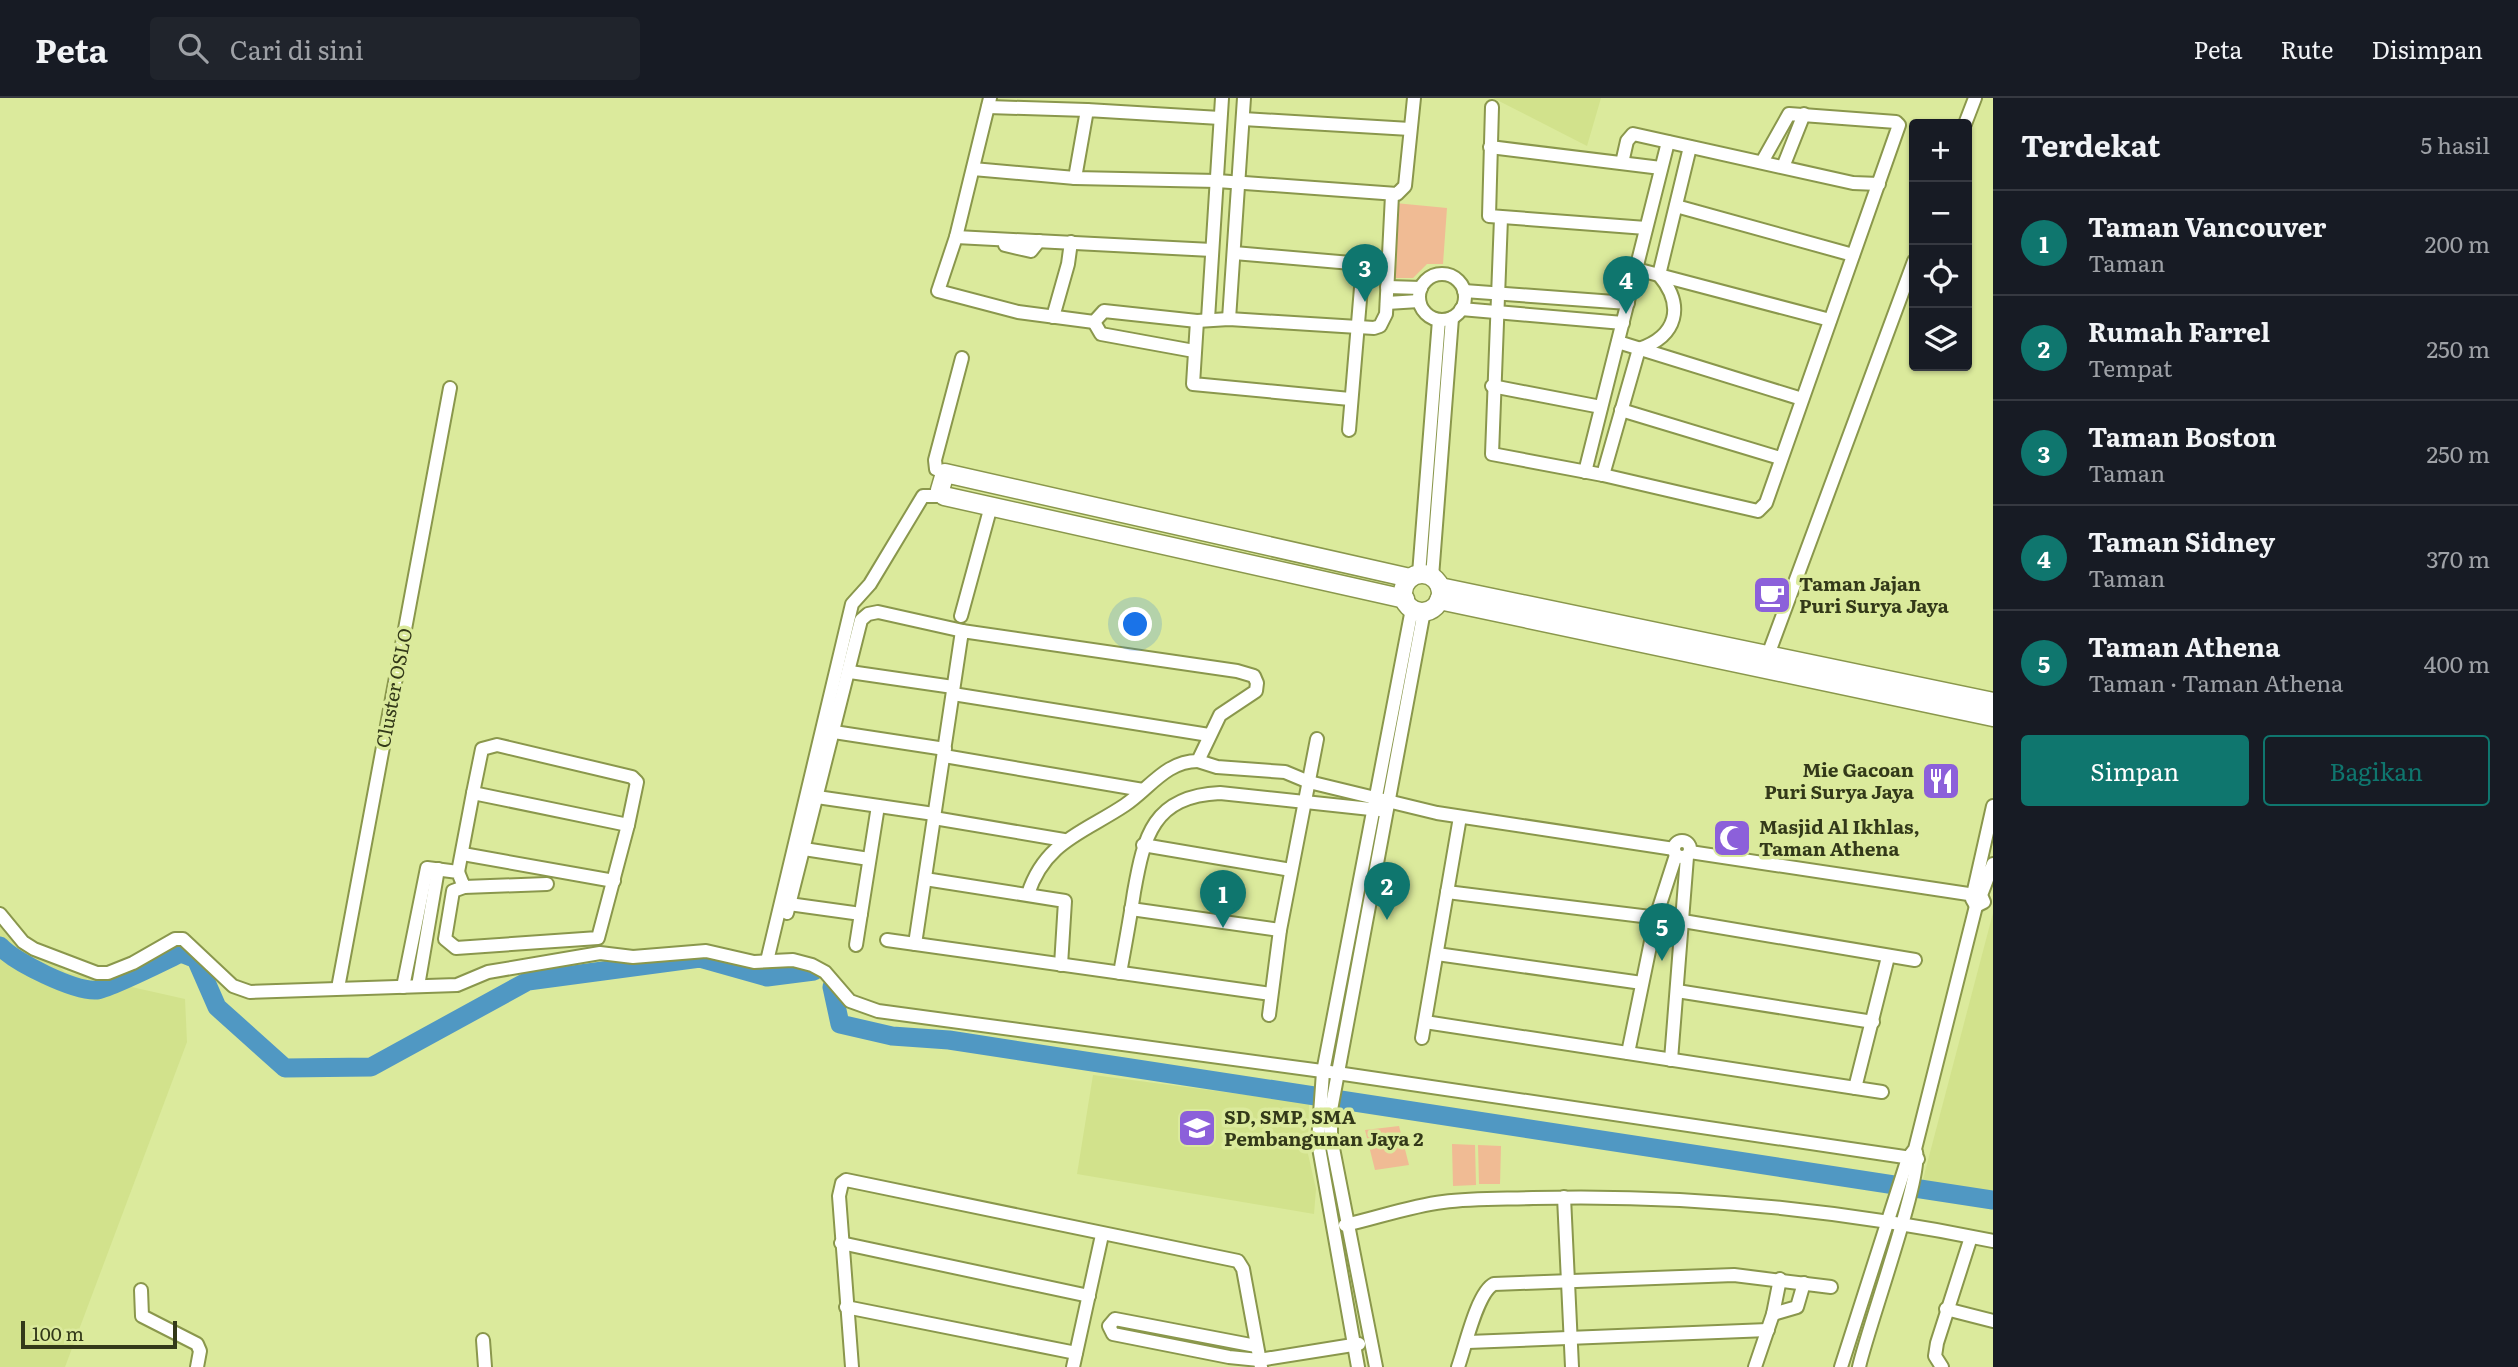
<!DOCTYPE html>
<html lang="id">
<head>
<meta charset="utf-8">
<style>
	:root { --surface:#171b24; --page:#20242c; --text:#f1f3f6; --muted:#9ea1a6; --line:#363941; --accent:#0f766e }
	body { margin:0; font-family:Literata,serif; background:var(--page); color:var(--text) }
	.controls { position:absolute; right:21px; top:21px; display:grid; overflow:hidden; border-radius:7px; box-shadow:0 2px 5px #0004 }
	.controls button { width:63px; height:63px; display:grid; place-items:center; padding:0; border:0; border-bottom:2px solid var(--line); background:var(--surface); color:var(--text); font:35px sans-serif }
	.scale { position:absolute; left:21px; bottom:18px; width:156px; box-sizing:border-box; padding-left:7px; border:4px solid #333919; border-top:0; font-size:19px; line-height:24px; white-space:nowrap; color:#333919; -webkit-text-stroke:5px #dbea9c; paint-order:stroke }
	.you { position:absolute; left:1136px; top:527px; width:24px; height:24px; margin:-18px; border:5px solid #fff; border-radius:50%; background:#1a73e8; box-shadow:0 0 0 10px #1a73e833 }
	.badge { display:grid; place-items:center; width:46px; height:46px; border-radius:50%; background:var(--accent); color:#fff; font-size:23px; font-weight:700 }
	.pin { position:absolute; translate:-50% -58px; filter:drop-shadow(0 2px 4px #0008) }
	.pin::after { content:''; position:absolute; top:37px; width:24px; height:21px; background:inherit; clip-path:polygon(0 0,100% 0,50% 100%) }
	.list { margin:0; padding:0; list-style:none }
	h2 { display:flex; justify-content:space-between; align-items:center; height:91px; margin:0; padding:0 28px; font-size:30px }
	h2 small { font-size:23px; font-weight:400; color:var(--muted) }
	.list li { display:grid; grid-template-columns:46px 1fr auto; gap:21px; align-items:center; box-sizing:border-box; height:105px; padding:0 28px; border-top:2px solid var(--line) }
	.list b { display:block; font-size:26px; white-space:nowrap }
	.list p { margin:0; font-size:23px; white-space:nowrap; color:var(--muted) }
	.list em { font-size:23px; font-style:normal; color:var(--muted) }
	.actions { display:flex; gap:14px; padding:21px 28px }
	.actions a { flex:1; padding:16px 0; border:2px solid var(--accent); border-radius:7px; text-align:center; font-size:24px; color:var(--accent) }
	.actions .main { background:var(--accent); color:#fff }
	.icon { flex:none; width:38px; height:38px; fill:none; stroke:currentColor; stroke-width:2; stroke-linecap:round; stroke-linejoin:round }
	.map { position:relative; flex:none; width:1993px; height:1269px; overflow:hidden }
	header { display:flex; align-items:center; gap:42px; box-sizing:border-box; height:98px; padding:0 35px; background:var(--surface); border-bottom:2px solid var(--line) }
	header strong { font-size:33px }
	nav { display:flex; gap:38px; margin-inline-start:auto; font-size:24px }
	.search { width:490px; height:63px; background:var(--page); display:flex; align-items:center; gap:18px; box-sizing:border-box; padding:0 24px; border-radius:7px; color:var(--muted); font-size:26px }
	main { display:flex }
	aside { flex:1; background:var(--surface) }
	.map>svg:first-child { display:block }
	.built { fill:#d2e28c }
	.green { fill:#f0bb94 }
	.lines { fill:none; stroke-linecap:round; stroke-linejoin:round }
	.river { stroke:#5098c3; stroke-width:19 }
	.street-casing { stroke:#8a974c; stroke-width:16 }
	.secondary-casing { stroke:#8a974c; stroke-width:21 }
	.street { stroke:#fff; stroke-width:12 }
	.secondary { stroke:#fff; stroke-width:18 }
	.labels { text-anchor:middle; stroke-width:7; stroke-linejoin:round; paint-order:stroke }
	.poi-label { font-size:19px; font-weight:bold; fill:#333919; stroke:#dbea9c; text-anchor:start }
	.street-label { font-size:19px; fill:#333919; stroke:#dbea9c }
</style>
</head>
<body>
<header>
<strong>Peta</strong>
<div class="search"><svg class="icon" aria-label="search" viewBox="0 0 24 24"><circle cx="10" cy="10" r="6"/><path d="M15 15l6 6"/></svg>Cari di sini</div>
<nav><a>Peta</a><a>Rute</a><a>Disimpan</a></nav>
</header>
<main>
<div class="map">
<svg width="1993" height="1269" viewBox="0 0 1993 1269">
	<rect width="100%" height="100%" fill="#dbea9c"/>
	<g class="built">
		<polygon points="1493,0 1601,0 1587,48"/>
		<polygon points="0,814 65,874 185,901 187,944 65,1269 0,1269"/>
		<polygon points="1993,815 1993,1096 1922,1085"/>
		<polygon points="1093,977 1309,1005 1308,1056 1316,1091 1314,1116 1077,1076"/>
	</g>
	<g class="green">
		<polygon points="1395,105 1447,110 1443,166 1427,166 1413,180 1395,180 1397,159"/>
		<polygon points="1399,1028 1409,1067 1375,1072 1365,1032"/>
		<polygon points="1452,1046 1475,1047 1476,1087 1453,1088"/>
		<polygon points="1478,1047 1501,1048 1500,1086 1479,1086"/>
	</g>
	<g class="lines">
		<g class="river">
			<path d="M 0,848 C 14,864 75,894 97,892 C 109,891 166,862 181,855 L 196,861 L 217,909 L 285,970 L 371,969 L 528,883 L 700,860 L 767,879 L 814,873"/>
			<polyline points="832,889 840,926 892,938 949,942 1993,1102"/>
		</g>
		<defs>
			<g id="street">
				<polyline points="990,0 956,139 938,193 1018,214 1094,224"/>
				<polyline points="988,9 1087,12"/>
				<polyline points="1492,9 1489,118 1646,130"/>
				<polyline points="1243,21 1410,31"/>
				<polyline points="1965,26 1975,0"/>
				<polyline points="1490,49 1661,70"/>
				<polyline points="1622,65 1627,43 1633,36 1853,85 1879,86"/>
				<polyline points="1783,69 1804,16"/>
				<polyline points="973,71 1075,80 1217,83 1397,96 1405,88 1414,0"/>
				<polyline points="1075,80 1087,12 1220,20"/>
				<polyline points="1676,108 1853,157"/>
				<polyline points="1501,120 1492,356 1603,377 1758,413 1766,405 1899,27 1896,24 1789,16 1762,64"/>
				<polyline points="956,139 1212,152"/>
				<polyline points="1005,147 1031,153 1039,143"/>
				<polyline points="1234,155 1363,166 1387,176"/>
				<polyline points="1636,171 1830,222"/>
				<circle cx="1442" cy="199" r="23"/>
				<polyline points="1387,189 1421,190"/>
				<polyline points="1464,193 1628,205"/>
				<polyline points="1387,205 1419,203"/>
				<polyline points="1461,211 1623,225"/>
				<polyline points="1053,219 1068,166 1071,144"/>
				<polyline points="1208,221 1222,0"/>
				<polyline points="1229,221 1244,0"/>
				<polyline points="1197,223 1193,286 1350,301"/>
				<polyline points="1094,224 1104,213 1197,223 1229,221 1374,230 1380,228 1386,216 1392,97"/>
				<polyline points="1094,224 1101,236 1194,253"/>
				<polyline points="1618,244 1802,301"/>
				<polyline points="1492,288 1601,309"/>
				<polyline points="1621,312 1780,360"/>
				<polyline points="1349,332 1363,166"/>
				<polyline points="1585,374 1668,44"/>
				<polyline points="945,375 936,371 935,362 962,260"/>
				<path d="M 1603,377 L 1639,251 C 1677,238 1685,208 1659,177 L 1690,49"/>
				<polyline points="1419,476 1439,222"/>
				<polyline points="1432,479 1452,220"/>
				<polyline points="961,518 991,408"/>
				<polyline points="1768,557 1914,163"/>
				<polyline points="850,574 953,589"/>
				<polyline points="953,596 1209,637"/>
				<polyline points="834,634 945,651"/>
				<polyline points="944,658 1143,692"/>
				<polyline points="1198,663 1217,669 1285,674 1309,684 1437,715 1674,751"/>
				<polyline points="473,695 482,651 497,647 632,679 637,684 628,727"/>
				<polyline points="817,699 934,716"/>
				<polyline points="1993,708 1972,801 1976,808 1984,804 1981,797 1993,766"/>
				<polyline points="934,720 1064,742"/>
				<circle cx="1682" cy="751" r="8"/>
				<polyline points="1143,747 1291,772"/>
				<polyline points="804,751 869,761"/>
				<polyline points="1690,754 1975,797"/>
				<polyline points="463,756 614,783"/>
				<polyline points="458,774 473,695 628,727 598,840 456,850 445,841 453,793 464,789"/>
				<polyline points="925,781 1065,803 1061,867"/>
				<polyline points="1447,794 1683,823 1915,862"/>
				<polyline points="789,806 861,816"/>
				<polyline points="1131,811 1280,832"/>
				<polyline points="787,815 861,522 868,516 878,514 963,533"/>
				<polyline points="0,816 23,844 34,851 97,875 108,875 133,865 175,841 183,841 233,888 250,894 457,887 488,874 600,855 633,859 706,853 754,864 793,862 812,867 825,874 850,903 878,913 1337,975 1918,1061"/>
				<polyline points="887,842 1271,896"/>
				<path d="M 915,846 L 962,533 L 1237,573 L 1254,578 L 1257,585 L 1256,593 L 1220,617 L 1198,663 C 1166,663 1150,690 1125,707 C 1085,734 1045,743 1028,796"/>
				<polyline points="856,847 878,708"/>
				<polyline points="1437,856 1642,885"/>
				<polyline points="767,863 852,506 870,486 923,398 944,398"/>
				<path d="M 1120,875 C 1125,848 1130,821 1134,794 C 1144,738 1153,698 1220,695 L 1380,712"/>
				<polyline points="418,888 438,771"/>
				<polyline points="403,889 427,770 458,774 464,789 547,786"/>
				<polyline points="338,890 450,290"/>
				<polyline points="1677,893 1873,924"/>
				<polyline points="1269,917 1280,832 1317,641"/>
				<polyline points="1425,924 1882,994"/>
				<polyline points="1422,940 1460,719"/>
				<polyline points="1628,955 1656,819 1676,757"/>
				<polyline points="1671,962 1687,759"/>
				<polyline points="1855,990 1888,859"/>
				<polyline points="1564,1099 1572,1269"/>
				<path d="M 1345,1127 C 1377,1120 1410,1108 1443,1104 C 1473,1100 1503,1101 1533,1100 C 1687,1096 1843,1112 1993,1143"/>
				<polyline points="841,1145 1089,1198"/>
				<polyline points="141,1192 142,1218 197,1246 200,1253 197,1269"/>
				<polyline points="846,1209 1076,1255"/>
				<polyline points="1946,1211 1993,1223"/>
				<polyline points="1773,1216 1797,1209 1804,1185"/>
				<polyline points="483,1242 485,1269"/>
				<polyline points="1468,1244 1768,1232"/>
				<polyline points="1256,1248 1115,1221 1109,1228 1113,1236 1229,1259 1259,1262 1359,1246"/>
				<polyline points="852,1269 839,1098 842,1085 846,1082 1238,1163 1243,1171 1261,1269"/>
				<polyline points="1073,1269 1102,1137"/>
				<polyline points="1358,1269 1318,1044 1323,974 1412,511"/>
				<polyline points="1376,1269 1331,1040 1331,1012 1424,513"/>
				<path d="M 1458,1269 C 1465,1250 1477,1194 1494,1186 L 1734,1177 L 1831,1189"/>
				<polyline points="1755,1269 1773,1216 1780,1181"/>
				<polyline points="1841,1269 1908,1060 1915,1051 1976,808"/>
				<path d="M 1859,1269 C 1867,1232 1923,1077 1916,1054"/>
				<polyline points="1942,1269 1935,1258 1937,1245 1971,1139"/>
			</g>
			<g id="secondary">
				<circle cx="1422" cy="495" r="19"/>
				<polyline points="1440,489 1993,604"/>
				<polyline points="1405,501 944,398 940,392 945,375 1410,480"/>
				<polyline points="1439,502 1993,619"/>
			</g>
		</defs>
		<use href="#street" class="street-casing"/>
		<use href="#secondary" class="secondary-casing"/>
		<use href="#street" class="street"/>
		<use href="#secondary" class="secondary"/>
	</g>
	<defs>
		<symbol id="cafe-square" viewBox="-11 -11 22 22"><rect x="-9" y="-9" width="18" height="18" rx="4" fill="#8c60da" stroke="#dbea9c"/><path d="M-5.5-4.5H6V0H3Q3 3.5 0 3.5H-2.5Q-5.5 3.5-5.5 0ZM3-3.2v2h1.7v-2ZM-6 4.5H4V6H-6Z" fill="#fff"/></symbol>
		<symbol id="restaurant-square" viewBox="-11 -11 22 22"><rect x="-9" y="-9" width="18" height="18" rx="4" fill="#8c60da" stroke="#dbea9c"/><path d="M-5-6h1v4h1v-4h1v4h1v-4h1v5L-1.5 .5V6h-2V.5L-5-1ZM5-6V6H3V1.5H1.5Q1.5-4 5-6Z" fill="#fff"/></symbol>
		<symbol id="mosque-square" viewBox="-11 -11 22 22"><rect x="-9" y="-9" width="18" height="18" rx="4" fill="#8c60da" stroke="#dbea9c"/><path d="M3.5-4.9A6 6 0 1 0 3.5 4.9A5 5 0 1 1 3.5-4.9Z" fill="#fff"/></symbol>
		<symbol id="school-square" viewBox="-11 -11 22 22"><rect x="-9" y="-9" width="18" height="18" rx="4" fill="#8c60da" stroke="#dbea9c"/><path d="M0-5L7-2L0 1L-7-2ZM-4 1L0 2.5L4 1V4Q0 6-4 4Z" fill="#fff"/></symbol>
	</defs>
	<g fill-rule="evenodd">
		<use href="#cafe-square" x="1750" y="475" width="44" height="44"/>
		<use href="#restaurant-square" x="1919" y="661" width="44" height="44"/>
		<use href="#mosque-square" x="1710" y="718" width="44" height="44"/>
		<use href="#school-square" x="1175" y="1008" width="44" height="44"/>
	</g>
	<g class="labels">
		<g class="poi-label">
			<text x="1799" y="493">Taman Jajan<tspan x="1799" dy="22">Puri Surya Jaya</tspan></text>
			<text x="1914" y="679" text-anchor="end">Mie Gacoan<tspan x="1914" dy="22">Puri Surya Jaya</tspan></text>
			<text x="1759" y="736">Masjid Al Ikhlas,<tspan x="1759" dy="22">Taman Athena</tspan></text>
			<text x="1224" y="1026">SD, SMP, SMA<tspan x="1224" dy="22">Pembangunan Jaya 2</tspan></text>
		</g>
		<g class="street-label">
			<text transform="translate(394 590) rotate(-79)" y="7">Cluster OSLO</text>
		</g>
	</g>
</svg>
<div class="controls">
<button>+</button>
<button>−</button>
<button><svg class="icon" aria-label="locate" viewBox="0 0 24 24"><circle cx="12" cy="12" r="6"/><path d="M12 2v4M12 18v4M2 12h4M18 12h4"/></svg></button>
<button><svg class="icon" aria-label="layers" viewBox="0 0 24 24"><path d="M12 4l9 5-9 5-9-5zM3 14l9 5 9-5"/></svg></button>
</div>
<div class="scale">100 m</div>
<div class="you"></div>
<div class="pin badge" style="left:1223px;top:830px">1</div>
<div class="pin badge" style="left:1387px;top:822px">2</div>
<div class="pin badge" style="left:1365px;top:204px">3</div>
<div class="pin badge" style="left:1626px;top:216px">4</div>
<div class="pin badge" style="left:1662px;top:863px">5</div>
</div>
<aside>
<h2>Terdekat<small>5 hasil</small></h2>
<ul class="list">
<li><span class="badge">1</span><div><b>Taman Vancouver</b><p>Taman</p></div><em>200 m</em></li>
<li><span class="badge">2</span><div><b>Rumah Farrel</b><p>Tempat</p></div><em>250 m</em></li>
<li><span class="badge">3</span><div><b>Taman Boston</b><p>Taman</p></div><em>250 m</em></li>
<li><span class="badge">4</span><div><b>Taman Sidney</b><p>Taman</p></div><em>370 m</em></li>
<li><span class="badge">5</span><div><b>Taman Athena</b><p>Taman · Taman Athena</p></div><em>400 m</em></li>
</ul>
<div class="actions"><a class="main">Simpan</a><a>Bagikan</a></div>
</aside>
</main>
</body>
</html>
